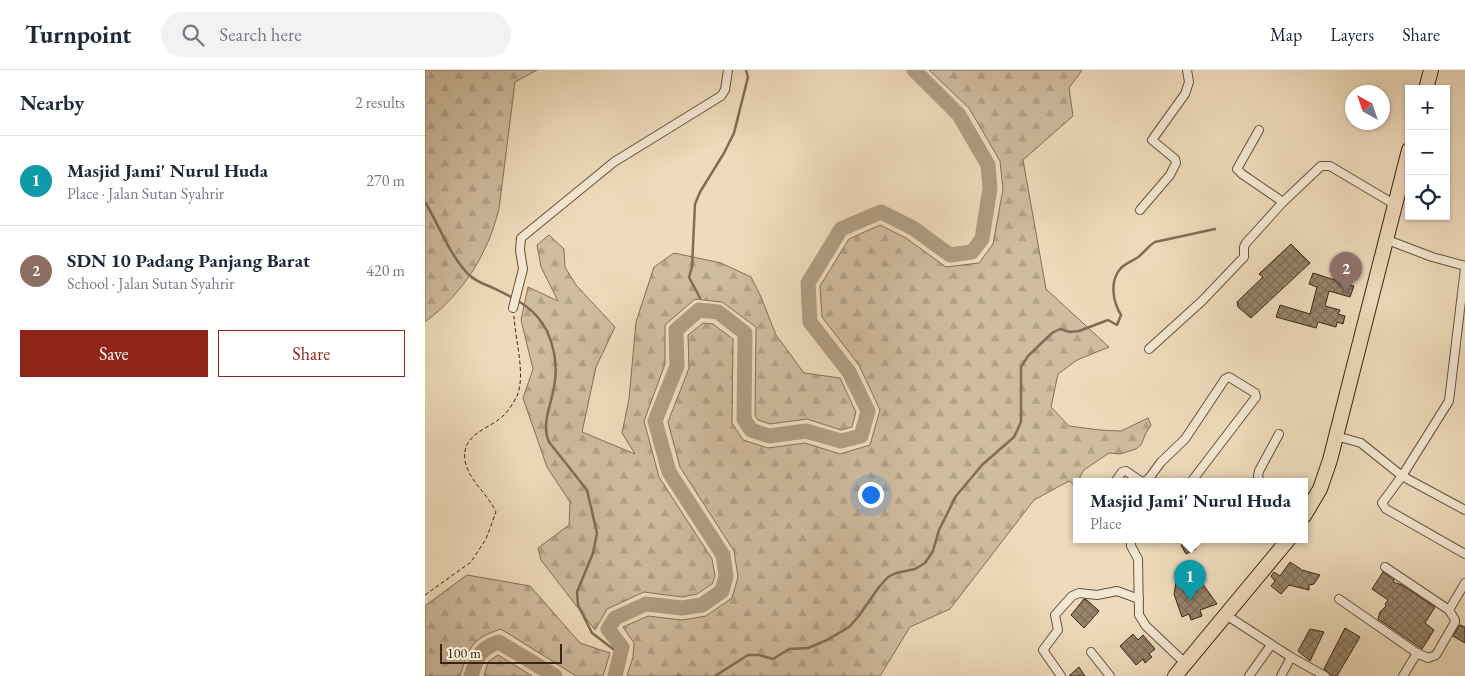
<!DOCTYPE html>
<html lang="en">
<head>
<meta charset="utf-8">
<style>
	:root { --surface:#fff; --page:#f2f2f3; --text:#1f2937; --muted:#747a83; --line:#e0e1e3; --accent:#8f2418 }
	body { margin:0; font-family:"EB Garamond",serif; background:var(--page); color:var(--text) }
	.controls { position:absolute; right:15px; top:15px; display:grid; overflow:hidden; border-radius:0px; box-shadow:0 1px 4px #0004 }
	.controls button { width:45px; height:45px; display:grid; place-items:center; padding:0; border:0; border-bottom:1px solid var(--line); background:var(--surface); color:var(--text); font:25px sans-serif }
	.compass { position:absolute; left:920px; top:15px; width:45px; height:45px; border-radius:50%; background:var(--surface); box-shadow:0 1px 4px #0004; rotate:320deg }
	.scale { position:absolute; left:15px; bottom:12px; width:122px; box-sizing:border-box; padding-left:5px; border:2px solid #392514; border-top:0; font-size:14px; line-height:18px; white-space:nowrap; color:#392514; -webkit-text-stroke:4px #f5e8d3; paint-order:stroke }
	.you { position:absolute; left:445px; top:424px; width:18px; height:18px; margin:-12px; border:4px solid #fff; border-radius:50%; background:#1a73e8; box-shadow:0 0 0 8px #1a73e833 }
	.badge { display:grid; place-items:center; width:32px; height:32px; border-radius:50%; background:var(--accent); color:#fff; font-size:16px; font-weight:700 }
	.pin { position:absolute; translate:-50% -41px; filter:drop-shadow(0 1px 2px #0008) }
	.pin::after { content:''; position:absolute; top:26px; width:18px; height:15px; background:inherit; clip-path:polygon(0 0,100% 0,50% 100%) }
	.popup { position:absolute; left:648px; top:408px; width:235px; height:65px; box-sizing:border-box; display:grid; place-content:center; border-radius:0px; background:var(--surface); filter:drop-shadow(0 1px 4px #0005); font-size:16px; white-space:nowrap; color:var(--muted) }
	.popup b { font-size:19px; color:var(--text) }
	.popup::after { content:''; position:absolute; left:50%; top:100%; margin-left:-10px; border:10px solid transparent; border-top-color:var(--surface) }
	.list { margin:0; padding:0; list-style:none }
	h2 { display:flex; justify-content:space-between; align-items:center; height:65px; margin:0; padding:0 20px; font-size:21px }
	h2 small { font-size:16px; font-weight:400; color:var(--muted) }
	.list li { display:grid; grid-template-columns:32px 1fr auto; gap:15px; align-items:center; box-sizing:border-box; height:90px; padding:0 20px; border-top:1px solid var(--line) }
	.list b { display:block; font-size:19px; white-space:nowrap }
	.list p { margin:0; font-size:16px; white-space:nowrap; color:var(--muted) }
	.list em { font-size:16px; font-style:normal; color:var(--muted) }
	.actions { display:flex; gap:10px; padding:15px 20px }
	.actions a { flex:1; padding:11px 0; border:1px solid var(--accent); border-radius:0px; text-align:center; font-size:18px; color:var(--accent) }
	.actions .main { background:var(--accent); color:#fff }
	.icon { flex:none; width:28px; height:28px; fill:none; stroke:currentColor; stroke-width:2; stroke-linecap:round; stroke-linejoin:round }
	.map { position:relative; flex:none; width:1040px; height:606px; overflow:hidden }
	header { display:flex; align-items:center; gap:30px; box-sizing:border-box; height:70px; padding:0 25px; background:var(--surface); border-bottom:1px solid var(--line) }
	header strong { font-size:24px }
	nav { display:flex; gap:28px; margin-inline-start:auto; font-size:18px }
	.search { width:350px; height:45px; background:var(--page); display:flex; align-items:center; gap:12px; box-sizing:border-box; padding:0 18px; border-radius:28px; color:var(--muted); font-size:19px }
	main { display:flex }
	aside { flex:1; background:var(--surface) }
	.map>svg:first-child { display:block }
	.forest { fill:url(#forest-firs); stroke:#84705a }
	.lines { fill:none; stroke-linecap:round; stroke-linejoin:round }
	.stream { stroke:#816d56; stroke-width:2.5 }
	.river { stroke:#b19d82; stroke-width:15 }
	.building { fill:url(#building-cross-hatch); stroke:#392514 }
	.minor-casing { stroke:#66523e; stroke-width:10 }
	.trunk-casing { stroke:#392514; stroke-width:16 }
	.path { stroke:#392514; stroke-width:1; stroke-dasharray:4 2.5; stroke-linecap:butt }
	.minor { stroke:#f5e8d3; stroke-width:8 }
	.trunk { stroke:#efdbbb; stroke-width:14 }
</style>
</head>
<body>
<header>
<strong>Turnpoint</strong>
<div class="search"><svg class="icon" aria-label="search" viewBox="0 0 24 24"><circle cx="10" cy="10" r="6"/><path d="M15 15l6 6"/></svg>Search here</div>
<nav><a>Map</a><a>Layers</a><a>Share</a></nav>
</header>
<main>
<aside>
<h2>Nearby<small>2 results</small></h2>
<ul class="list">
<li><span class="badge" style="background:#0f9aa8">1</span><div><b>Masjid Jami' Nurul Huda</b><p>Place · Jalan Sutan Syahrir</p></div><em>270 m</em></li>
<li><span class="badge" style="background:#8d6e63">2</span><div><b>SDN 10 Padang Panjang Barat</b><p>School · Jalan Sutan Syahrir</p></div><em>420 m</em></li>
</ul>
<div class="actions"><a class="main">Save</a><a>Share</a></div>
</aside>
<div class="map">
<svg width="1040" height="606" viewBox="0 0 1040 606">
	<defs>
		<pattern id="forest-firs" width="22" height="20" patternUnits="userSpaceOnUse" patternTransform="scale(1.25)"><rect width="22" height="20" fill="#d0bc9f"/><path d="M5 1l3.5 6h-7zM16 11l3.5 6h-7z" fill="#b3a188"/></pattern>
		<pattern id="building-cross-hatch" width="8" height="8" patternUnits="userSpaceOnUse" patternTransform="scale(1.25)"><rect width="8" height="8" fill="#98846b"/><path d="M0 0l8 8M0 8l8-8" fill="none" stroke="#7d6c57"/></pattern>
	</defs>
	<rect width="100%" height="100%" fill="#efdbbb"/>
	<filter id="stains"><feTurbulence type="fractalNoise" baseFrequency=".004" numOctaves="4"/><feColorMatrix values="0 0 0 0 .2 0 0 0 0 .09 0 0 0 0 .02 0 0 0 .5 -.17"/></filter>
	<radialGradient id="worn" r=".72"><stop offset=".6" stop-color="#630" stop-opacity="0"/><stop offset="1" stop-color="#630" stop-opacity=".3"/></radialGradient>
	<g class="forest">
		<path d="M 0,0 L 112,0 L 90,12 L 74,139 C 62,186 38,223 0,252 Z"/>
		<polygon points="504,0 657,0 644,18 648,46 598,90 621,219 684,277 652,290 633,304 626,337 644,356 675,360 696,361 723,348 726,355 721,363 716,375 711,379 695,384 684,383 659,400 650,416 644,411 609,430 525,539 485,557 455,606 202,606 208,587 209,573 198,557 223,546 257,550 281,546 307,528 313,507 309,481 255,397 243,352 264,298 263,265 278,253 288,254 308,269 307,353 318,370 343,378 380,373 415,384 445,375 455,340 434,295 397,247 395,216 424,169 455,155 481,168 521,197 554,193 568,174 578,119 575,91 544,38"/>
		<polygon points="124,165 139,179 140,197 151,215 190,257 171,297 157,362 210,384 197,363 204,329 211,252 229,197 249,183 296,193 326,207 336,227 351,265 379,303 415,308 431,342 427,357 416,360 382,349 345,354 333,350 330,346 331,257 297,232 270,229 240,255 240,294 219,351 234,407 287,489 290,506 287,514 272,524 257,527 219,522 182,539 170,560 116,490 113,478 144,455 145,432 122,397 98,328 108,299 96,250 103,217 133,231 116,197 112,175"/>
		<path d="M 42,505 L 105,516 L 155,573 L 185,583 L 178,606 L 151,606 L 76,559 C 46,569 44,577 35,606 L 0,606 L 0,536 Z"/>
		<polygon points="73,585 107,606 59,606 63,592"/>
	</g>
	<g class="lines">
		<g class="stream">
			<path d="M 0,132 C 14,155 24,184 43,204 C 49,210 58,214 66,217 C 89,228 110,237 122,261 C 130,279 133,297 129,317 C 126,336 116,354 124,372 L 162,420 L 172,463 L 168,483 L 152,522 L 153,535 L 167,563 L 196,585"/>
			<polyline points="275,228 264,207 267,197 270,134 275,122 299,83 309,63 323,7 321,0"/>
			<polyline points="253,606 256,606"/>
			<path d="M 290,606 L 323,585 L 334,585 L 348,589 L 364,579 L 383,578 L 402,570 L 424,557 L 433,547 L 454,517 L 463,507 L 471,503 L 490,499 L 500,493 L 508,481 L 514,460 L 531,426 L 557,395 L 589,367 L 596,352 L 596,297 L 603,286 L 627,263 L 635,259 L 645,262 L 654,261 L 683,250 L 692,255 L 696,245 C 688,232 684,211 696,198 C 701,193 707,191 712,188 C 719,183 723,176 730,172 L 790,159"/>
		</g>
		<g class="river">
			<path d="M 46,606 C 52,587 55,578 74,572 L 130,606"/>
			<polyline points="190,606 197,577 183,559 190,548 221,534 257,538 277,535 297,521 301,506 298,485 244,402 230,351 252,296 251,260 274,240 293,242 320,263 319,349 326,360 344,366 381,361 416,371 436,366 443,341 424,302 385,252 383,213 416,159 456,142 488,158 525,185 547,182 557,169 565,118 563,95 534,45 489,0"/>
		</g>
	</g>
	<g class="building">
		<polygon points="866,174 885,193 826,248 813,237 812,232 838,207 834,204"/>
		<polygon points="915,195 918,203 915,212 929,216 925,227 904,221 900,236 915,240 913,244 920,246 918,254 912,252 911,257 893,252 891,258 851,247 855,235 885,244 892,217 884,214 888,203 910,210 905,199"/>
		<polygon points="766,470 771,479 761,484 756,475"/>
		<polygon points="865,492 877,500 895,505 889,514 884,515 884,520 864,515 856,524 846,516 850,511 846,506 849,502 855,506"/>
		<polygon points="763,493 792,534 775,540 777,546 766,550 764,544 757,547 749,524 754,496"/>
		<polygon points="958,502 969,510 968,512 977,515 1010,537 1000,553 1009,560 997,579 953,549 955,542 961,536 960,534 963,530 947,519"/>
		<polygon points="659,529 662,530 674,541 659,558 646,545"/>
		<polygon points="1035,555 1040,557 1040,573 1028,566"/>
		<polygon points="920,558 935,567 912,606 907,606 899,599"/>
		<polygon points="885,559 899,562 885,591 873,581"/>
		<polygon points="708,564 713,570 718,565 730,579 724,584 727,587 720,593 718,589 711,595 695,576"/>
		<polygon points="654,597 660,606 644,606"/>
	</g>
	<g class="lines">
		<defs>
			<g id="minor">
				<polyline points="834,60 812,99 817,104 858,132"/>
				<polyline points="715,140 745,105 751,93 750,89 727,70 760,24 764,12 762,0"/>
				<polyline points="960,169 1007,187 1040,196"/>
				<polyline points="1040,198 1024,331 977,406 957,433 961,439 1040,484"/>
				<polyline points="88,238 98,199 95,180 96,168 189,92 296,26 300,20 303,0"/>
				<polyline points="724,279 777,231 819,187 819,177 821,173 858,132 896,96 905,96 969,134"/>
				<polyline points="911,366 936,373 977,406 1040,440"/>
				<polyline points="690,412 697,402 701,401 717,412"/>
				<polyline points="719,412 725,407 736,392 760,369 800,309 804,307 830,323 831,327 766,412"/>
				<polyline points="835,412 833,406 834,401 854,364"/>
				<polyline points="706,470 706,476 713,489 714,545 721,556 760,593"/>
				<polyline points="960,497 1024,540"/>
				<polyline points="914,529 992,583"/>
				<polyline points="801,545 866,587 900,606"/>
				<polyline points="666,582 685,606"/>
				<polyline points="636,606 618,580 633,560 630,545 647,526 654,523 672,525 692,521 714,529"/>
				<polyline points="824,606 846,575"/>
				<polyline points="856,606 866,587"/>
				<polyline points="978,606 992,583 1003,588 1011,585 1030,552 1030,550 1024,540 1040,513"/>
			</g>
			<g id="trunk">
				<polyline points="1001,19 1006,0"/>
				<polyline points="879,446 895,419 905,390 984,80"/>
				<polyline points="750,606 863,470"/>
			</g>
		</defs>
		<use href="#minor" class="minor-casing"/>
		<use href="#trunk" class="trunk-casing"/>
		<path class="path" d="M 0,525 L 46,492 L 61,469 L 71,442 C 63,424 44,411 40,391 C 36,363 64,360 79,345 C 84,340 89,332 92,326 C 101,305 90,269 89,246"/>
		<use href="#minor" class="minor"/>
		<use href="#trunk" class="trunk"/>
	</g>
	<rect width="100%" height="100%" filter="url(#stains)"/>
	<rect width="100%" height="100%" fill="url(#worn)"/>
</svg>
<div class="controls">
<button>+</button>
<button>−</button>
<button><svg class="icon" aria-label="locate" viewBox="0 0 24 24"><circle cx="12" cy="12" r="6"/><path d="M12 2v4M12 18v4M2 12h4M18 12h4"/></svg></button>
</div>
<svg class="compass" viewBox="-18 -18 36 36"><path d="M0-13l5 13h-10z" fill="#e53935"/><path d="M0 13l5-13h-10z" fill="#747a83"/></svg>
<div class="scale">100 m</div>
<div class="you"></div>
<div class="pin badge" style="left:765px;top:531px;background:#0f9aa8">1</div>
<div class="popup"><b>Masjid Jami' Nurul Huda</b>Place</div>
<div class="pin badge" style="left:921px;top:223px;background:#8d6e63">2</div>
</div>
</main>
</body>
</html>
